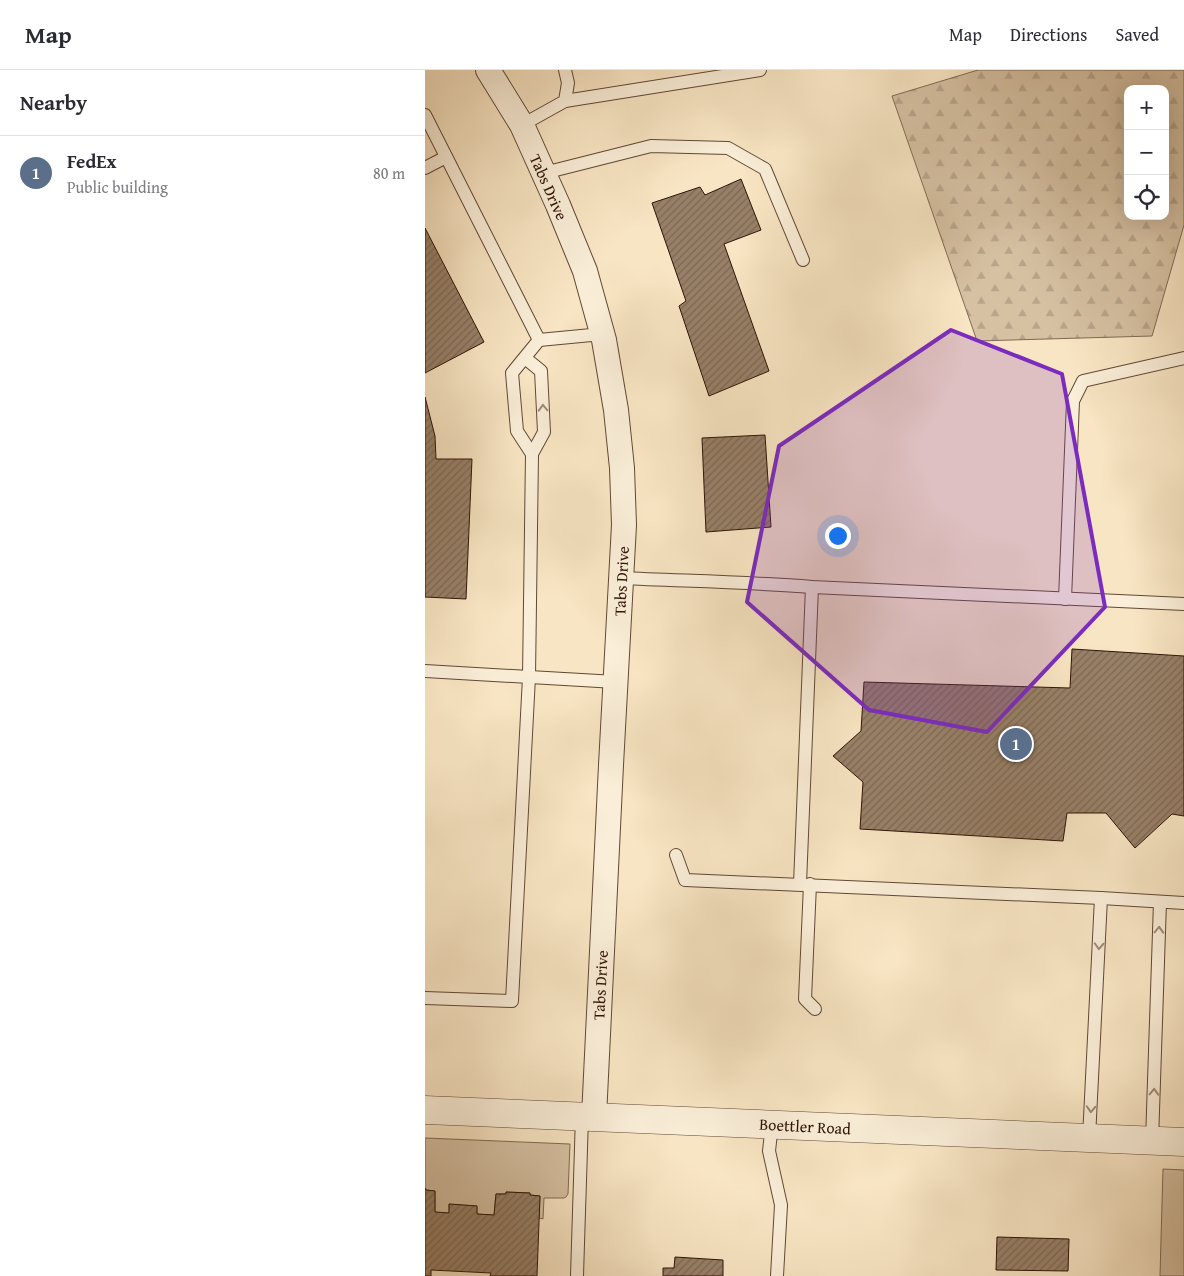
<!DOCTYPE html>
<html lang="en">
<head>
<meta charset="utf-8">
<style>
	:root { --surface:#fff; --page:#f2f2f3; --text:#2b2b33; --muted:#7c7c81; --line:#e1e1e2; --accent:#2563eb }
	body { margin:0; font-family:"Gentium Book Plus",serif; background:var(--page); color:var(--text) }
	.controls { position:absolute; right:15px; top:15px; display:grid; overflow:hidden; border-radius:10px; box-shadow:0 5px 20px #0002 }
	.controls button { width:45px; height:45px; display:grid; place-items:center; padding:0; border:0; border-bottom:1px solid var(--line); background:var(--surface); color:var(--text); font:25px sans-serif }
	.you { position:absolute; left:412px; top:465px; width:18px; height:18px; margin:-12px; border:4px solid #fff; border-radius:50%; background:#1a73e8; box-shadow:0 0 0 8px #1a73e833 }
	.badge { display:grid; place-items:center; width:32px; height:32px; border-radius:50%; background:var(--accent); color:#fff; font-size:16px; font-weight:700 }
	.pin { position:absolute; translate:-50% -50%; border:2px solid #fff; box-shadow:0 1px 5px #0006 }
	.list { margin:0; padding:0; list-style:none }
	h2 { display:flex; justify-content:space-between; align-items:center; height:65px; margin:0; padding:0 20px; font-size:21px }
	h2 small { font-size:16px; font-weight:400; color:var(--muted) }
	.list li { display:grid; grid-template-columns:32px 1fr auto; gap:15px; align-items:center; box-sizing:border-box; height:75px; padding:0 20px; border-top:1px solid var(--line) }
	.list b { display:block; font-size:19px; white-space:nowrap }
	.list p { margin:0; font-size:16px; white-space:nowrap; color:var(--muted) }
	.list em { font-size:16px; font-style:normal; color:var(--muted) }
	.icon { flex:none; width:28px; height:28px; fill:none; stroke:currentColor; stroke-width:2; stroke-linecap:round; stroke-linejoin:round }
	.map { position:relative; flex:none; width:759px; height:1206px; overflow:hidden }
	header { display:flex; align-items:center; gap:30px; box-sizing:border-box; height:70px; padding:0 25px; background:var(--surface); border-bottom:1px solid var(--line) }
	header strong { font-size:24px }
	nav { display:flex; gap:28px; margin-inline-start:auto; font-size:18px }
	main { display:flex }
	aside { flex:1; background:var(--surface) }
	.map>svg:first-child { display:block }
	.green { fill:#d6c1a3; stroke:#826a54 }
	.forest { fill:url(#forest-firs); stroke:#826a54; fill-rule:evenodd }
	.building { fill:url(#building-hatch); stroke:#2f1305 }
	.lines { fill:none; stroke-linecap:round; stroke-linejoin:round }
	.service-casing { stroke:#614834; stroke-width:14 }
	.minor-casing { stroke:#614834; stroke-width:26 }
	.tertiary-casing { stroke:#614834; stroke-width:29 }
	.service { stroke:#faeed8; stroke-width:12 }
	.minor { stroke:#faeed8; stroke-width:24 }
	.tertiary { stroke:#faeed8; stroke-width:28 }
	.oneway { stroke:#9f8b79 }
	.marked { fill:#7b2cbf; fill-opacity:0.2; stroke:#7b2cbf; stroke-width:4; stroke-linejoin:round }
	.labels { text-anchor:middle; stroke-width:4; stroke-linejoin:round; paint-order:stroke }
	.street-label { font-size:16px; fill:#2f1305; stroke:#faeed8 }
</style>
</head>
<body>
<header>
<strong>Map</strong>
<nav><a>Map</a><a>Directions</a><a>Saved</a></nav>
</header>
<main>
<aside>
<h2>Nearby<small></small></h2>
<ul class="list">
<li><span class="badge" style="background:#5c6f8a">1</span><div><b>FedEx</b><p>Public building</p></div><em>80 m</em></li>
</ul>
</aside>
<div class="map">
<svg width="759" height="1206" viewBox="0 0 759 1206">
	<defs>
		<pattern id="forest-firs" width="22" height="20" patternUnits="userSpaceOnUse" patternTransform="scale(1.25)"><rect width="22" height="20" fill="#d6c1a3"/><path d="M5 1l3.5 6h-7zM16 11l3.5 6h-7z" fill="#b8a58b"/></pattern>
		<pattern id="building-hatch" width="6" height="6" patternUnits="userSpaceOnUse" patternTransform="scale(1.25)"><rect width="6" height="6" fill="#988068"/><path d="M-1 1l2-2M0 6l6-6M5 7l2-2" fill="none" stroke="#7c6854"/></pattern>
	</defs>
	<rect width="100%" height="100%" fill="#f8e5c3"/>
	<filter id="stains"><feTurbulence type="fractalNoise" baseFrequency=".004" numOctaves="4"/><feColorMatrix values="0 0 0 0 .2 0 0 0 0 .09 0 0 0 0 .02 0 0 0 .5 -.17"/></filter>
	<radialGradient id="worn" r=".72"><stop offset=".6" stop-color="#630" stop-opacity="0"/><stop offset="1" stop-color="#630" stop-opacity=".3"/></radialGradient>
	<g class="green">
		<polygon points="0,1068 145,1074 143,1124 141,1127 139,1128 119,1128 118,1149 114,1148 115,1126 105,1125 105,1123 81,1122 81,1124 71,1124 69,1145 52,1144 52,1136 24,1134 24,1143 10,1142 10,1121 1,1120 0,1118"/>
		<polygon points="738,1099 759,1100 759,1206 735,1206"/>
	</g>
	<path class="forest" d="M 553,0 L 759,0 L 759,155 L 727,266 L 552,271 L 467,26 ZM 703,19 L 740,19 L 740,146 L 703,146 Z"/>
	<g class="building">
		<polygon points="316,109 336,160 299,174 344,301 284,326 254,236 261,231 227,133 275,117 280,125"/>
		<polygon points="0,158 59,272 0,303"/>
		<polygon points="0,327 10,366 11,389 47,389 41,529 0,527"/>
		<polygon points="340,365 346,457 281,462 277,368"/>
		<polygon points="647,579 759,586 759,746 747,744 710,778 681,743 642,743 638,771 435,759 438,712 408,686 436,661 439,612 645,618"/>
		<polygon points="0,1118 1,1120 10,1121 10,1142 24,1143 24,1134 52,1136 52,1144 69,1145 71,1124 81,1124 81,1122 105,1123 105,1125 115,1126 112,1206 65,1206 66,1203 6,1200 6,1206 0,1206"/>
		<polygon points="572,1167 644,1169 643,1201 571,1200"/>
		<polygon points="250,1187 298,1190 298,1206 238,1206 238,1198 249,1198"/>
	</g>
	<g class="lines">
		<defs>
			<g id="service">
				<polyline points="140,31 335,0"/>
				<polyline points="0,45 114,270 87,303 92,361 107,384"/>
				<polyline points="97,55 140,31 143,13 140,0"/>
				<polyline points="0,98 21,87"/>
				<polyline points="119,103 226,76 303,78 340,99 378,190"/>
				<polyline points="114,270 177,264"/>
				<path d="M 196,508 C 259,511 324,512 387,517 L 759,534"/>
				<polyline points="640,529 648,331 658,311 759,288"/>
				<polyline points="0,601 191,612"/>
				<polyline points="251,785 260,810 676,828 759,833"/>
				<polyline points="375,814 387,517"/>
				<polyline points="385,814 380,929 390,939"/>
				<polyline points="0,928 87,931 104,607 107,384 119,362 116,301 100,288"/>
				<polyline points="347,1054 344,1081 356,1135 352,1206"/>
				<polyline points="664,1068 676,828"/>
				<polyline points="727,1071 735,832"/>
				<polyline points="152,1206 157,1046"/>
			</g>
			<polyline id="minor" points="63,0 97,55 133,135 160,201 179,270 191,340 197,398 199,455 186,695 169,1047"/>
			<polyline id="tertiary" points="0,1040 759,1072"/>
		</defs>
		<use href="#service" class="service-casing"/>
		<use href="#minor" class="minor-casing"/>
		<use href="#tertiary" class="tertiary-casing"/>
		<use href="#service" class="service"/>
		<use href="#minor" class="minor"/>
		<use href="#tertiary" class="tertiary"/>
	</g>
	<defs><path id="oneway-chevron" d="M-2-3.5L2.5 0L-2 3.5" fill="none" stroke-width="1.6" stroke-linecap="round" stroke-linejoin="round" transform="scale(1.25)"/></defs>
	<g class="oneway">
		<use href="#oneway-chevron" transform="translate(118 338) rotate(-92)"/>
		<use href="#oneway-chevron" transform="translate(734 860) rotate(-88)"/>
		<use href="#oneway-chevron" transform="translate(674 876) rotate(93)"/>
		<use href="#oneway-chevron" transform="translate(729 1022) rotate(-88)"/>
		<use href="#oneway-chevron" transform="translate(666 1039) rotate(93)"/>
	</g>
	<path class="marked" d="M 526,260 L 637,304 L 680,537 L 562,662 L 444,640 L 322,532 L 354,376 Z"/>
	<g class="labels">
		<g class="street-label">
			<text transform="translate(124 117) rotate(66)" y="6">Tabs Drive</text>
			<text transform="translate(196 511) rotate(-87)" y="6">Tabs Drive</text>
			<text transform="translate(175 915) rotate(-87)" y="6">Tabs Drive</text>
			<text transform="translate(380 1056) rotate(3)" y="6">Boettler Road</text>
		</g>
	</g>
	<rect width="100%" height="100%" filter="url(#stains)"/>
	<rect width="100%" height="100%" fill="url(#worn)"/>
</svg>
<div class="controls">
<button>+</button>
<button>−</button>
<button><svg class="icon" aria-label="locate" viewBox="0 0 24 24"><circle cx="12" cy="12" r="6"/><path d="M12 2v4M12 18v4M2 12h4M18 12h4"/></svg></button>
</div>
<div class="you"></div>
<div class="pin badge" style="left:591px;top:674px;background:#5c6f8a">1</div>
</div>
</main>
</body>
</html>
